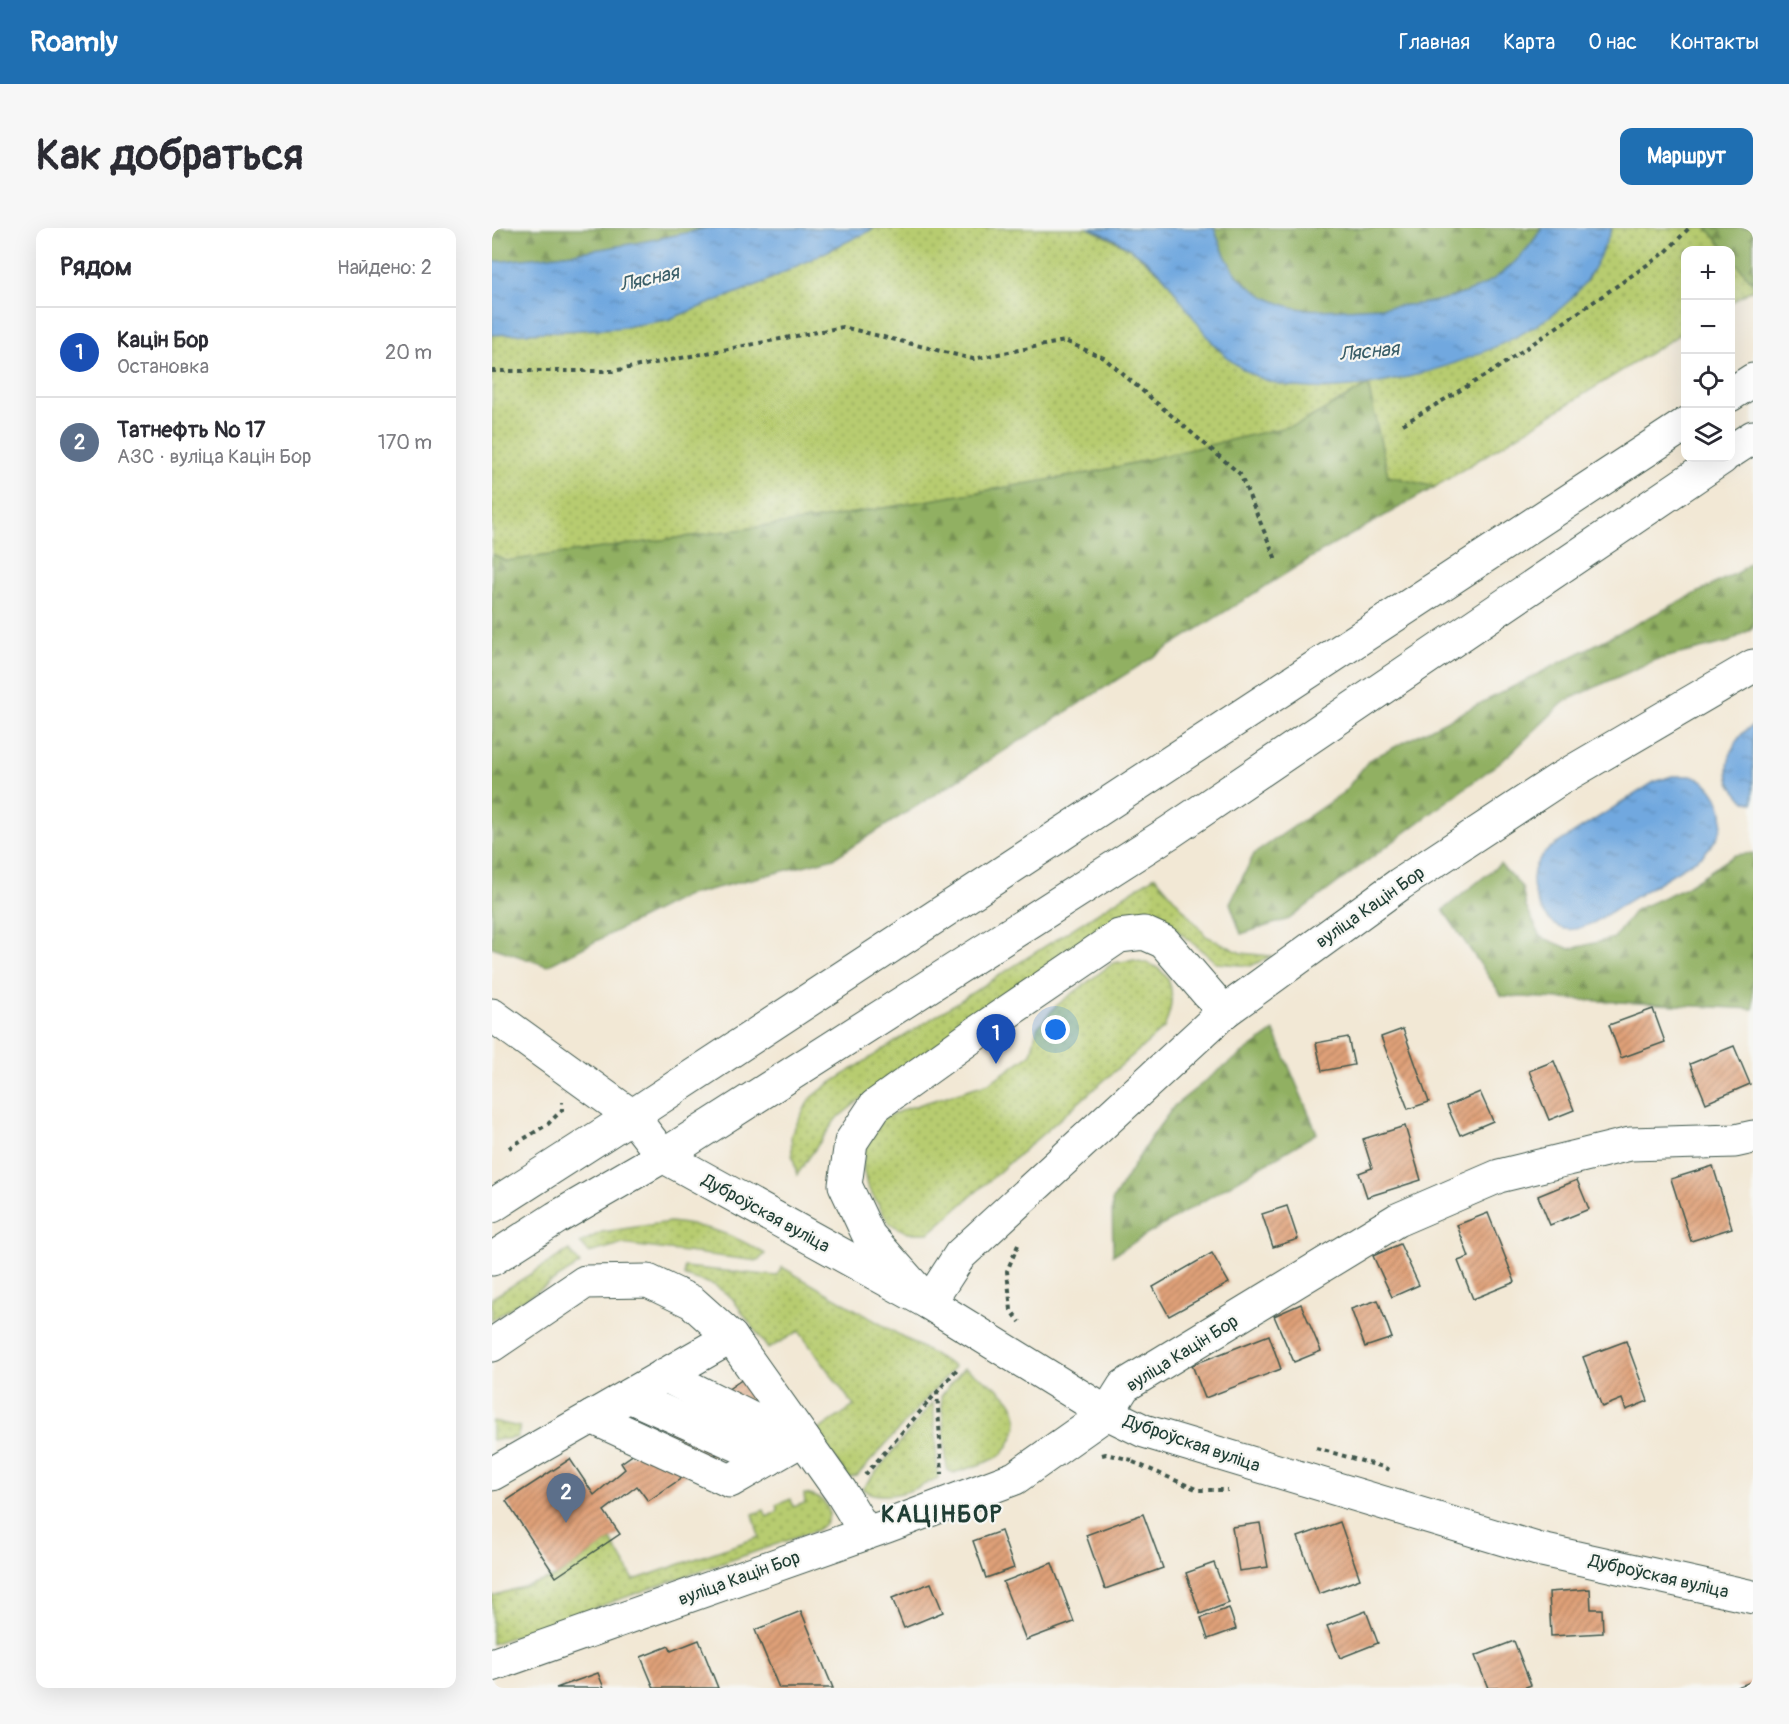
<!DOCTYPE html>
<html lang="ru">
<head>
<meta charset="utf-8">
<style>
	:root { --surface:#fff; --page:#f7f7f7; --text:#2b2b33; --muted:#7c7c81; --line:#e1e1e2; --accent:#1f6fb2 }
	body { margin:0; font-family:Pangolin,sans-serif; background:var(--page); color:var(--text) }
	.controls { position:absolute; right:18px; top:18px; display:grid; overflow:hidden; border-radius:12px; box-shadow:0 6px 24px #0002 }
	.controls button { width:54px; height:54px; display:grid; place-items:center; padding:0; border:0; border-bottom:2px solid var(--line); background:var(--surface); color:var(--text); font:30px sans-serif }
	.you { position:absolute; left:564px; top:802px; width:21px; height:21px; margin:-15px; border:4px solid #fff; border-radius:50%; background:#1a73e8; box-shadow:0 0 0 9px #1a73e833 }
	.badge { display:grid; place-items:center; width:39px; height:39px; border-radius:50%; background:var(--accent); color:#fff; font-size:20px; font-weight:700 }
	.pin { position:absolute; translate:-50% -50px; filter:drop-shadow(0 2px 3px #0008) }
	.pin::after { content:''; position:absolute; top:32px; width:21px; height:18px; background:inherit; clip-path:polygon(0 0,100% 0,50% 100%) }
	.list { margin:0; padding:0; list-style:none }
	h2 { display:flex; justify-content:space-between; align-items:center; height:78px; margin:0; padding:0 24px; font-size:26px }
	h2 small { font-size:20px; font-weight:400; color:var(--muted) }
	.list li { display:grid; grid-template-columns:39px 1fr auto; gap:18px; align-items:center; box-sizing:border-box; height:90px; padding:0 24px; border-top:2px solid var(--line) }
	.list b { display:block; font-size:22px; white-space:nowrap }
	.list p { margin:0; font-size:20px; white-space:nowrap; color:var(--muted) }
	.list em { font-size:20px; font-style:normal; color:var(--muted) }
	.icon { flex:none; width:33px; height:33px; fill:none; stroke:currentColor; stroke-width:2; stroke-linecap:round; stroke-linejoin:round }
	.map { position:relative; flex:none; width:1261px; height:1460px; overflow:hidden; border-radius:12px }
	header { display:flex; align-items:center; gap:36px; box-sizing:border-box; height:84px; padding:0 30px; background:var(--accent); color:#fff }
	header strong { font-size:28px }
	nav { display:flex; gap:33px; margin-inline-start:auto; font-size:21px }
	.intro { display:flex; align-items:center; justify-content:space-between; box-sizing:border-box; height:144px; padding:0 36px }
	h1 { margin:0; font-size:42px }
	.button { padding:15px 27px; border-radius:12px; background:var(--accent); color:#fff; font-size:21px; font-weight:700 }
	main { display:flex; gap:36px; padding:0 36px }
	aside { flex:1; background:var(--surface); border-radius:12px; box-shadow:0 6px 24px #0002 }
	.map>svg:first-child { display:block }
	.grass { fill:url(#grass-dots); stroke:#6b8452; stroke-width:1.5 }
	.forest { fill:url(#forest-firs); stroke:#58764b; stroke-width:1.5 }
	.water { fill:url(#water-ripples); stroke:#48728a; stroke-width:1.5 }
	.building { fill:url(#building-hatch) }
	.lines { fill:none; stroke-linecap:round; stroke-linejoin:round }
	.minor-casing { stroke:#3f574c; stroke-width:35 }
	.major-casing { stroke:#3f574c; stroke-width:35 }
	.highway-casing { stroke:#3f574c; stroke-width:35 }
	.path { stroke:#3f574c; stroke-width:4; stroke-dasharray:4.5 4.5; stroke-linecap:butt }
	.minor { stroke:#fff; stroke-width:33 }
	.major { stroke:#fff; stroke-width:33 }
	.highway { stroke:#fff; stroke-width:33 }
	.labels { text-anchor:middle; stroke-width:4.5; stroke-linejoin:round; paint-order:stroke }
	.street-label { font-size:18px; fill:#1f3d34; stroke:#f6f6f2 }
	.water-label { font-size:20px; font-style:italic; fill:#385d67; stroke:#f6f6f2 }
	.district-label { font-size:24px; font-weight:bold; letter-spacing:1.5px; fill:#1f3d34; stroke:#f6f6f2 }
</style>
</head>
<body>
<header>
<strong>Roamly</strong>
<nav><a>Главная</a><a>Карта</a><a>О нас</a><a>Контакты</a></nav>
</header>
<div class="intro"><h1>Как добраться</h1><a class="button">Маршрут</a></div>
<main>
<aside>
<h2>Рядом<small>Найдено: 2</small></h2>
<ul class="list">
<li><span class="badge" style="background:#1a4fb4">1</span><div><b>Кацін Бор</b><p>Остановка</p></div><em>20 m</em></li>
<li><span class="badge" style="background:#5c6f8a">2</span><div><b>Татнефть № 17</b><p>АЗС · вуліца Кацін Бор</p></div><em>170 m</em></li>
</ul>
</aside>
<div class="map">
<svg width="1261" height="1460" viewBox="0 0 1261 1460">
	<defs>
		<pattern id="grass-dots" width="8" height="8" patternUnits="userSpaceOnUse" patternTransform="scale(1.5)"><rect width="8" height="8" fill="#b7cc70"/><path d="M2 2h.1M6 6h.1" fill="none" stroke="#94a75d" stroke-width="1.8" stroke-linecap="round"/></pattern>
		<pattern id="forest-firs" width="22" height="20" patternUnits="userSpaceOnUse" patternTransform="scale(1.5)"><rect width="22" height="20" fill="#91b062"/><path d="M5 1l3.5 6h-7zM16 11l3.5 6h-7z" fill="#769052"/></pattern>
		<pattern id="water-ripples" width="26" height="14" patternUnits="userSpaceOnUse" patternTransform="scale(1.5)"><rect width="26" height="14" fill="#71a8df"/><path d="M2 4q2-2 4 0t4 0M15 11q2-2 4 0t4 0" fill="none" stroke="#5c8ab6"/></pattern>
		<pattern id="building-hatch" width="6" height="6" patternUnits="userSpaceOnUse" patternTransform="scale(1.5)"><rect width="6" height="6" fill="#dfa078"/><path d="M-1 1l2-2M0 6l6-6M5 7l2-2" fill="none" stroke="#b48463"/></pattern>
	</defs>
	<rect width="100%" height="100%" fill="#f6f6f2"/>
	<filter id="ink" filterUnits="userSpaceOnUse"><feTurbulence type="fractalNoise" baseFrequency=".0167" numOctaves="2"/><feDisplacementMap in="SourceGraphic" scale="12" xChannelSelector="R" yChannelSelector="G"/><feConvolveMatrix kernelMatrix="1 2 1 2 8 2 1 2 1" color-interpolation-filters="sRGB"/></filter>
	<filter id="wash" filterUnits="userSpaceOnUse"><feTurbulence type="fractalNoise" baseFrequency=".008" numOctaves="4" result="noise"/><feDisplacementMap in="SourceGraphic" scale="24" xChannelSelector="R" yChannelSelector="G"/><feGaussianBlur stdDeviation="1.35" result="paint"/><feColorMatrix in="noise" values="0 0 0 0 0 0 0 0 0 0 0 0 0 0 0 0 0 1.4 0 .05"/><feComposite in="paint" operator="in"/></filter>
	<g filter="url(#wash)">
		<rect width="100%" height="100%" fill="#f2e8d5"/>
		<g class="grass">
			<polygon points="383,0 596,0 639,21 673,50 726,122 833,161 876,157 920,148 1095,53 1120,0 1261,0 1261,61 1239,75 1238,22 1194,22 1193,103 943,259 896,248 876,157 807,196 603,244 327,291 14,333 0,326 0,107 125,100 175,92 270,55"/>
			<polygon points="663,648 714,708 749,725 779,728 759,738 725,735 665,686 641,688 398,848 344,891 305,947 300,926 299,907 317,872 334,858"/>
			<path d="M 642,732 C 647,734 655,734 660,737 C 687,750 681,778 672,800 L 437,1005 L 416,1005 L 397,995 L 375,958 L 371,939 L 373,921 L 391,890 L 413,881 L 497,855 L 539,826 L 545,800 L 564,778 L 621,735 Z"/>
			<path d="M 178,994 C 216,998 241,1006 273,1026 L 266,1033 L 129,1016 L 97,1025 L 88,1015 L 110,1004 Z"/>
			<polygon points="77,1022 88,1036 0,1092 0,1070"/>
			<polygon points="192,1039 285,1048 290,1039 463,1139 365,1248 356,1250 325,1203 362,1178 307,1103 276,1121 240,1070 222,1057 192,1048"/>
			<path d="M 472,1140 C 498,1155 539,1173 520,1211 C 517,1217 512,1226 506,1229 C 492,1236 476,1240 462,1245 L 455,1242 L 449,1168 Z"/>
			<path d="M 441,1174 L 446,1250 C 424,1261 394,1276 370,1261 Z"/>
			<polygon points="0,1193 28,1199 25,1210 0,1212"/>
			<path d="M 312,1266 C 335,1268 348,1288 325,1302 L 0,1416 L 0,1368 L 64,1349 L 119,1312 L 142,1352 L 267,1309 L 261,1286 L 272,1282 L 275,1289 L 286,1283 L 284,1277 L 299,1271 L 301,1279 L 313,1275 Z"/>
		</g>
		<g class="forest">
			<path d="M 0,0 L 215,0 C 144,17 73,28 0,34 Z"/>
			<path d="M 722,0 L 1050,0 C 1035,25 1010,50 983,61 C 948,77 909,78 871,80 C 851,81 831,83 811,81 C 792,79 772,70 757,58 C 739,45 729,20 722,0 Z"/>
			<polygon points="1215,0 1261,0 1261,56 1239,28 1238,22 1234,22"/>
			<polygon points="876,157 896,248 943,259 820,329 342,630 193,668 55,738 0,719 0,326 14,333 327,291 603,244 807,196"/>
			<polygon points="1261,332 1261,400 1237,414 1163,432 1073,473 1016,528 797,691 749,706 738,675 762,626 852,564 877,532 1248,343"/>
			<polygon points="1261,625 1261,781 1010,768 951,682 1008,636 1030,659 1034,679 1049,709 1078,721 1122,710 1143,682 1192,660 1243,627"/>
			<polygon points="782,803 825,905 621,1027 620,973 658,911 682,878 726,843"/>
		</g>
		<g class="water">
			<path d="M 215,0 L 383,0 L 270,55 L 175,92 L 125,100 L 0,107 L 0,34 C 73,28 144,17 215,0 Z"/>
			<path d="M 596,0 L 722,0 C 729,20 739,46 757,58 C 772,70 792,79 811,81 C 831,83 851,81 871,80 C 909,78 948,77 983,61 C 1010,50 1035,25 1050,0 L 1120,0 C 1108,30 1095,59 1069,80 C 1004,133 834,189 756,144 C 726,128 708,98 688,71 C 683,64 678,56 672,49 C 652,28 624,9 596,0 Z"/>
			<path d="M 1261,497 L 1261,575 C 1253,574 1251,572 1246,566 C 1226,545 1239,511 1261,497 Z"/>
			<path d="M 1180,548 C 1187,548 1197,547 1204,549 C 1221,556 1233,578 1230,596 C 1228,609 1218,619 1210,628 L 1101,695 C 1092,698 1083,703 1073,701 C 1052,696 1037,664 1042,643 C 1044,633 1051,627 1058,620 L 1162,554 Z"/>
		</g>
		<g id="blocks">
			<g class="building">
				<polygon points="1161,781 1173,814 1129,830 1117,797"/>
				<polygon points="911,801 937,874 916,881 889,809"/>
				<polygon points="856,809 862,837 830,843 824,815"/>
				<polygon points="1242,818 1258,856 1214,875 1198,836"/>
				<polygon points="1062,833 1082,882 1057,892 1037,843"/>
				<polygon points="988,864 1001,893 968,907 955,878"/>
				<polygon points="913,898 929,952 875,969 867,945 880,940 871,911"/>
				<polygon points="1221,938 1240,1000 1199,1013 1179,951"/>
				<polygon points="1085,952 1097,981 1058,997 1046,968"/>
				<polygon points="795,978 806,1011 781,1019 770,986"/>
				<polygon points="996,985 1023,1054 981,1071 966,1033 977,1029 965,997"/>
				<polygon points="908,1016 927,1057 900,1069 881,1028"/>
				<polygon points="720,1025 737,1055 677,1088 661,1059"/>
				<polygon points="886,1072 900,1110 873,1119 859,1081"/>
				<polygon points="809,1076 829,1123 802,1134 782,1088"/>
				<polygon points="777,1107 789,1141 713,1170 700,1137"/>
				<polygon points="1134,1113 1156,1173 1134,1182 1130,1171 1110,1179 1091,1129"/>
				<polygon points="251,1151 278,1190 156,1273 145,1258 112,1283 128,1306 64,1349 14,1273 78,1231 102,1267 133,1241 129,1235"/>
				<polygon points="651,1286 671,1340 613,1361 594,1307"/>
				<polygon points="848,1294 868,1351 827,1366 806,1309"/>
				<polygon points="768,1295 776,1339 747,1343 740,1299"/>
				<polygon points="509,1303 522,1340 494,1350 481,1313"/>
				<polygon points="560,1335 582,1394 534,1412 511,1354"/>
				<polygon points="722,1335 737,1375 708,1386 694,1345"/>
				<polygon points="439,1355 451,1384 412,1400 400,1370"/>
				<polygon points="1098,1361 1099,1381 1110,1381 1111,1405 1059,1408 1057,1364"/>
				<polygon points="737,1380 744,1401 716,1411 709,1390"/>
				<polygon points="309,1383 341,1460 287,1460 263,1402"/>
				<polygon points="874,1383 886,1415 848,1430 835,1398"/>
				<polygon points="207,1412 226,1460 162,1460 149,1429 177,1418 179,1423"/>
				<polygon points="1022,1413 1039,1457 1031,1460 996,1460 983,1428"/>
				<polygon points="106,1445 112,1460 64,1460"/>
				<polygon points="1261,1453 1261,1460 1243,1460"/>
			</g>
		</g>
	</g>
	<g filter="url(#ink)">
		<use href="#blocks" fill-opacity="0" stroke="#3f574c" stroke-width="1.5"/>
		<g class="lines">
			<defs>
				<g id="minor">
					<polyline points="0,787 140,888"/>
					<polyline points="433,1071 377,1008 353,957 359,914 383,878 486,804 627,708 652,705 672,714 732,784"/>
					<polyline points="0,1117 93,1054 156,1053 200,1074 239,1109 349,1264 374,1305"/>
					<polyline points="172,1147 306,1214"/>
					<polyline points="137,1168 277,1231"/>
					<polyline points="100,1189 239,1109"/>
					<polyline points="0,1246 100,1189 238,1253 311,1211"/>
					<polyline points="0,1437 395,1298 523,1250 615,1185 632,1158 905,992 1007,948 1138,916 1243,913 1261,909"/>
				</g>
				<g id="major">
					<polyline points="140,888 171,928 437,1075 615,1185 652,1203 1045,1321 1261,1369"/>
					<polyline points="437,1075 468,1027 732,784 908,656 1066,552 1261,438"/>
				</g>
				<g id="highway">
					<polyline points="1238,167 1261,152"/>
					<polyline points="1238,224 1261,209"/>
					<polyline points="0,978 140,888 1194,196"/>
					<polyline points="0,1031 64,990 171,928 678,604 1230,230"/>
				</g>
			</defs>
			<use href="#minor" class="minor-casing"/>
			<use href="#major" class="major-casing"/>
			<use href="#highway" class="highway-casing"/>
			<g class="path">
				<polyline points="0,143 121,143 351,99 481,131 573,113 612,130 748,246 785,334"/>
				<polyline points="911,196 1001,143 1174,24 1197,0"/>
				<polyline points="17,920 56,896 70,882 70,874"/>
				<polyline points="526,1017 515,1043 519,1082 528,1094"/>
				<polyline points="445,1163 450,1246"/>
				<polyline points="824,1220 891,1239 900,1243"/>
				<polyline points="610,1227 614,1226 640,1232"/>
				<polyline points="641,1234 706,1262 736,1262"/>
				<polyline points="373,1247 466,1140"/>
			</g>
			<use href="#minor" class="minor"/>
			<use href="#major" class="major"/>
			<use href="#highway" class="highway"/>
		</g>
	</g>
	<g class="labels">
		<g class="street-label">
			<text transform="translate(878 679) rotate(-35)" y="6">вуліца Кацін Бор</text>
			<text transform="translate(274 985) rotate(29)" y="6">Дуброўская вуліца</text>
			<text transform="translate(690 1125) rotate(-32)" y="6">вуліца Кацін Бор</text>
			<text transform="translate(700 1215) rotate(19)" y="6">Дуброўская вуліца</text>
			<text transform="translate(1167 1348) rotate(13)" y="6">Дуброўская вуліца</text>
			<text transform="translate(247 1350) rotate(-20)" y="6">вуліца Кацін Бор</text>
		</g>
		<g class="water-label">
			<text transform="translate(157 50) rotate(-13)" y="7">Лясная</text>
			<text transform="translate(877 123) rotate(-6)" y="7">Лясная</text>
		</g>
		<g class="district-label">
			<text x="450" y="1294">КАЦІНБОР</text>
		</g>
	</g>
</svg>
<div class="controls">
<button>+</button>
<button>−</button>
<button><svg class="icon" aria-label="locate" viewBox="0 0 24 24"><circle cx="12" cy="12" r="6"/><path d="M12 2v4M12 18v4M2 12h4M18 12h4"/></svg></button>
<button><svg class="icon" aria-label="layers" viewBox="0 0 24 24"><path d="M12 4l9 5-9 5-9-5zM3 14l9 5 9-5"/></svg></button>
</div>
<div class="you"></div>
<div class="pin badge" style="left:504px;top:836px;background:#1a4fb4">1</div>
<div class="pin badge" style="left:74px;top:1295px;background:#5c6f8a">2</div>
</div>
</main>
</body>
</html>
